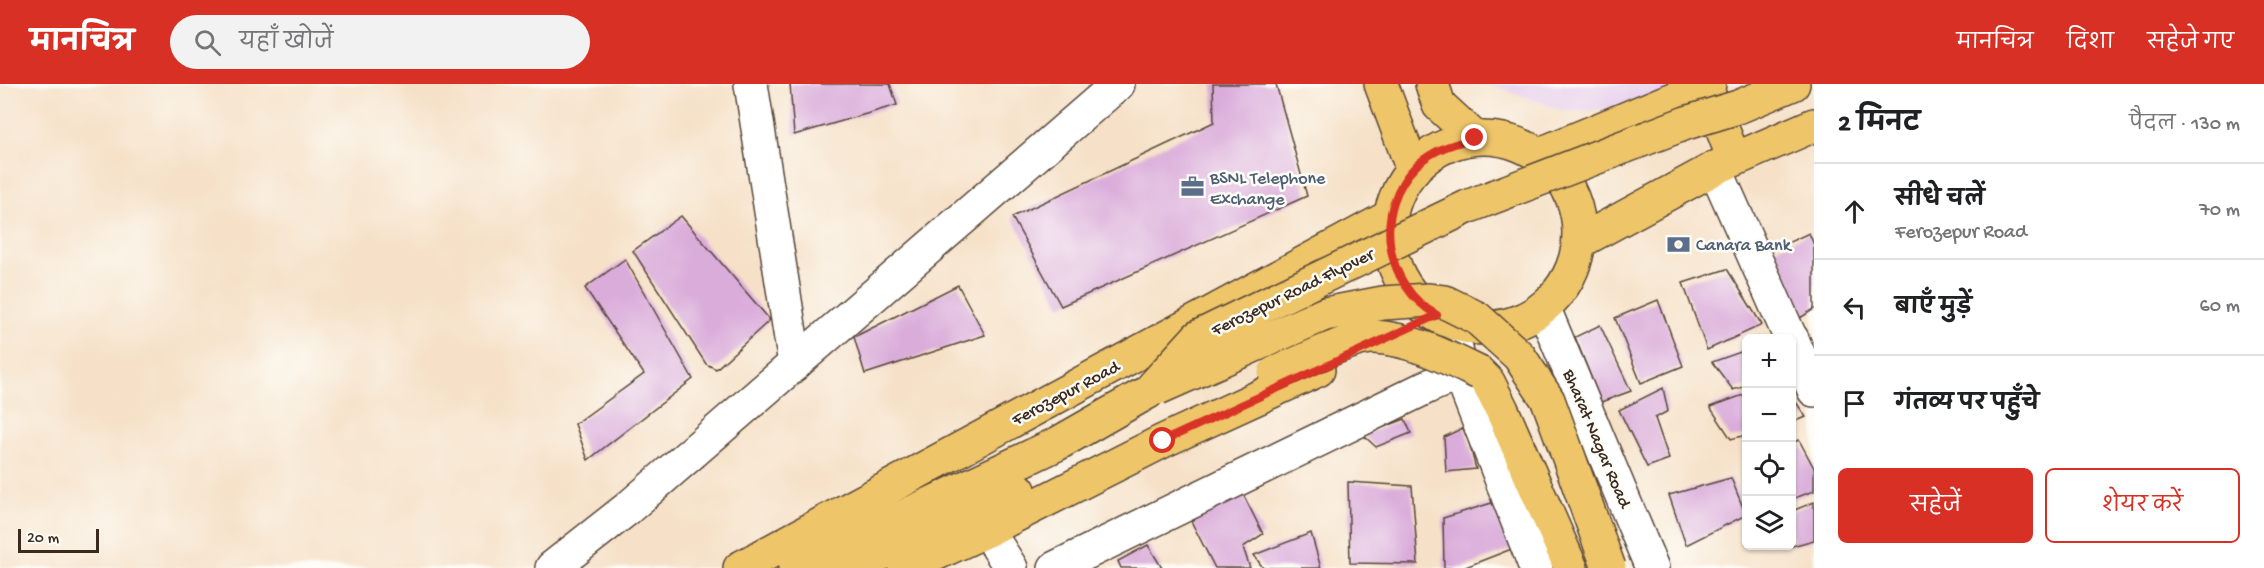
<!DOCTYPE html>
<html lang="hi">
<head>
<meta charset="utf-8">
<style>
	:root { --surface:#fff; --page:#f2f2f2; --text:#202124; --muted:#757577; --line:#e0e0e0; --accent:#d93025 }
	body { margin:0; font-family:"Gochi Hand","Playpen Sans Deva",sans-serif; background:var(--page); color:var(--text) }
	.controls { position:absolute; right:18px; bottom:18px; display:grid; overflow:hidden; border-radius:9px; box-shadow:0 2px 4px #0004 }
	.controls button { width:54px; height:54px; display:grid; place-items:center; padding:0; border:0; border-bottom:2px solid var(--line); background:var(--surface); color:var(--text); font:30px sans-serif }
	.scale { position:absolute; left:18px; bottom:15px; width:81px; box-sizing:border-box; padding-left:6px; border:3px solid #3b2a1e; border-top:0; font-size:16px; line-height:21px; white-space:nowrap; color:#3b2a1e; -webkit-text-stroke:4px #fdfcf7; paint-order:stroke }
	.stop { position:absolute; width:18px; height:18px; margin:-14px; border:4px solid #d93025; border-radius:50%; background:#fff }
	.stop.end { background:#d93025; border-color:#fff; box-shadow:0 2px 6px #0008 }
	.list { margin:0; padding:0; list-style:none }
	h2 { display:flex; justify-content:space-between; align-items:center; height:78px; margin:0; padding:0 24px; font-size:26px }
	h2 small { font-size:20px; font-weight:400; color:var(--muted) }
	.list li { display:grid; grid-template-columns:39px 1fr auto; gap:18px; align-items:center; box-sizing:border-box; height:96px; padding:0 24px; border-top:2px solid var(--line) }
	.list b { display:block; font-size:22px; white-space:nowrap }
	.list p { margin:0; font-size:20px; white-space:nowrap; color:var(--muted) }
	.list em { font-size:20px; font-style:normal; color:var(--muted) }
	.actions { display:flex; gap:12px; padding:18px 24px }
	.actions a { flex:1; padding:14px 0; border:2px solid var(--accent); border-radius:9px; text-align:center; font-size:21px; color:var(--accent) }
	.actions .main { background:var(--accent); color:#fff }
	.icon { flex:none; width:33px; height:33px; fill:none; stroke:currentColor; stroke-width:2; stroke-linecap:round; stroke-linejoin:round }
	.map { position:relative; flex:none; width:1814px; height:484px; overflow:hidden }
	header { display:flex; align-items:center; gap:36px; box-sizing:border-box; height:84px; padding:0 30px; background:var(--accent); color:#fff }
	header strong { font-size:28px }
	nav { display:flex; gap:33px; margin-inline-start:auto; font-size:21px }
	.search { width:420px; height:54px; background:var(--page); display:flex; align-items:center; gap:15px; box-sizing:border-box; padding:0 21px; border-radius:33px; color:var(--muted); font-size:22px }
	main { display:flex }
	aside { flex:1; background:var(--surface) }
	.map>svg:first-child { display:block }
	.built { fill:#e9d2ed }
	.building { fill:#daacda }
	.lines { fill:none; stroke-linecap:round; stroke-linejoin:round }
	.minor-casing { stroke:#574538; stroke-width:36 }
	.major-casing { stroke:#574538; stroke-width:36 }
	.minor { stroke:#fff; stroke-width:33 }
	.major { stroke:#eec569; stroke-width:33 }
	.major-bridge-casing { stroke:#574538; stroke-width:36; stroke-linecap:butt }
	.major-bridge { stroke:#eec569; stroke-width:33 }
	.route { stroke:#d93025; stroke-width:8 }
	.labels { text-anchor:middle; stroke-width:5; stroke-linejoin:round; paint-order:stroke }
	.service-label { font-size:18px; fill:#4e5e75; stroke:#fdfcf7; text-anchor:start }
	.street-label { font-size:18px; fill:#3b2a1e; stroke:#fdfcf7 }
</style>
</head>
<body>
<header>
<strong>मानचित्र</strong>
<div class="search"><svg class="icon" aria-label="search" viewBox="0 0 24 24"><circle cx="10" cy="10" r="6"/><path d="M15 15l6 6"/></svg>यहाँ खोजें</div>
<nav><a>मानचित्र</a><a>दिशा</a><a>सहेजे गए</a></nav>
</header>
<main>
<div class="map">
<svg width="1814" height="484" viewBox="0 0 1814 484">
	<rect width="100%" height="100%" fill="#fdfcf7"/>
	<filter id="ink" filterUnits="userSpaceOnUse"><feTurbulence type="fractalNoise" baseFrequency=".0167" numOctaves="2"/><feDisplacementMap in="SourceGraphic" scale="12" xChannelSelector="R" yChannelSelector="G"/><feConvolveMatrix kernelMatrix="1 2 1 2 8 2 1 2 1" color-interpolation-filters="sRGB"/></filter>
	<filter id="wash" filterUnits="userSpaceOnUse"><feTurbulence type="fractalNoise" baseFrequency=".008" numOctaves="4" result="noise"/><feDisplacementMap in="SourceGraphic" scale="24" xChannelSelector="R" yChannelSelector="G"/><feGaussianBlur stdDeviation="1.35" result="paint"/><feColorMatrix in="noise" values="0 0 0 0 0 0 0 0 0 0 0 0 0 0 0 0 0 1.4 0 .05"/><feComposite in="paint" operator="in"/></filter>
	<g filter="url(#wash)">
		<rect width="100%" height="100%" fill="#f6e1c8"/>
		<polygon class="built" points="1489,0 1691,0 1645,22 1566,28"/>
		<g id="blocks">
			<g class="building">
				<polygon points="790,0 890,0 897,21 794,51"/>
				<polygon points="1213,0 1276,0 1307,112 1061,222 1012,133 1214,38"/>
				<polygon points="681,132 770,236 716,285 706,280 633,167"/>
				<polygon points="1809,149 1814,161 1814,225 1797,236 1770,167"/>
				<polygon points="625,175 693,295 588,376 575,340 644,290 585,204"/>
				<polygon points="1727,185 1762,241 1707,266 1683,199"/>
				<polygon points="958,201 985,251 865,290 854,253"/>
				<polygon points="1658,216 1683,282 1641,299 1615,234"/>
				<polygon points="1600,241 1631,307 1601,318 1575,253"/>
				<polygon points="1746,266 1746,302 1733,306 1712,278"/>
				<polygon points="1663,304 1668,327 1655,334 1669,375 1647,383 1619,326"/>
				<polygon points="1746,310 1746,351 1731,355 1710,323"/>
				<polygon points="1792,312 1806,333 1792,338"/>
				<polygon points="1405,335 1411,349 1376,363 1363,351"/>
				<polygon points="1465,343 1476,385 1446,388 1444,353"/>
				<polygon points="1799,356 1814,384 1814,407 1792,415 1792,359"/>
				<polygon points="1731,394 1746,431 1686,461 1669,411"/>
				<polygon points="1348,398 1412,402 1418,480 1350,479"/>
				<polygon points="1242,408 1263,450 1243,463 1250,484 1215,484 1191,437"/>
				<polygon points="1495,418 1514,464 1463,484 1444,484 1443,434"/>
				<polygon points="1814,418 1814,456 1792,462 1792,427"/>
				<polygon points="1311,449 1321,484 1263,484 1254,471"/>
				<polygon points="1148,461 1162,484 1121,484 1118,477"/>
			</g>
		</g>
	</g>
	<g filter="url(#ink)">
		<use href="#blocks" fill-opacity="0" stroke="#574538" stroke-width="1.5"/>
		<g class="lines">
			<defs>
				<g id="minor">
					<polyline points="751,0 795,280"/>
					<polyline points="1715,84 1791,255"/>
					<polyline points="1544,225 1652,484"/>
					<polyline points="1452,239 1460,289 1536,484"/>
					<polyline points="1792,255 1814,306"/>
					<polyline points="987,446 1011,484"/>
					<polyline points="552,484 627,425 1118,0"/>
					<polyline points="1055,484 1427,303 1460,289"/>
				</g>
				<g id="major">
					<polyline points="1381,0 1413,86"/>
					<polyline points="1432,0 1439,21 1475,54"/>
					<polyline points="1706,3 1734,75"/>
					<polyline points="1738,23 1793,0"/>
					<circle cx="1484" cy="149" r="95"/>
					<polyline points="1538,71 1709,0"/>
					<polyline points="1579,158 1715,84 1814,41"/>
					<polyline points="1479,289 1488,298 1502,326 1571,484"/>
					<polyline points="740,484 1391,132"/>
					<polyline points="795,484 1057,360 1148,308"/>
					<polyline points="850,484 1019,406"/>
					<polyline points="905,484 987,446 1163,357 1318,286"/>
				</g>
			</defs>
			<use href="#minor" class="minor-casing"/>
			<use href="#major" class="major-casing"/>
			<use href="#minor" class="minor"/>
			<use href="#major" class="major"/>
			<defs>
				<g id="major-bridge">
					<path d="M 1275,289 C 1298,280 1352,252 1374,253 C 1412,255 1446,273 1479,289"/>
					<polyline points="1158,304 1325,230 1383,219 1429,216 1445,218 1477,234 1519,272 1548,316 1609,484"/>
					<polyline points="1148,308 1198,253 1467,123 1686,39 1738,23"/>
				</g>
			</defs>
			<use href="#major-bridge" class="major-bridge-casing"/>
			<use href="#major-bridge" class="major-bridge"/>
		</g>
	</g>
	<g class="lines" filter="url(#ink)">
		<path class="route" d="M 1163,357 L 1437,231 C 1384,202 1372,124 1417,81 C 1434,65 1454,60 1475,54"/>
	</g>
	<defs>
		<symbol id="office-bare" viewBox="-9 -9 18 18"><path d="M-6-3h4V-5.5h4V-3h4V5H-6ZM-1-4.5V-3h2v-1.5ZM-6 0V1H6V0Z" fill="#5c6f8a" stroke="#fdfcf7" stroke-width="2.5" paint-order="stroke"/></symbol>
		<symbol id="bank-bare" viewBox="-9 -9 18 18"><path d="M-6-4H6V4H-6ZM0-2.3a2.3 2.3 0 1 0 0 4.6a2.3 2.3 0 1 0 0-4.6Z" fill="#5c6f8a" stroke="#fdfcf7" stroke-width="2.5" paint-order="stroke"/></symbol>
	</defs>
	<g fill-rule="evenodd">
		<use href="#office-bare" x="1176" y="86" width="33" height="33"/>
		<use href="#bank-bare" x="1662" y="144" width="33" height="33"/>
	</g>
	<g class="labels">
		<g class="service-label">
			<text x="1210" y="99">BSNL Telephone<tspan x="1210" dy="21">Exchange</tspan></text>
			<text x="1696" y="166">Canara Bank</text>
		</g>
		<g class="street-label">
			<text transform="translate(1292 207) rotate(-26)" y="6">Ferozepur Road Flyover</text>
			<text transform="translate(1065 308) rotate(-28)" y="6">Ferozepur Road</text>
			<text transform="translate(1598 354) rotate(67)" y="6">Bharat Nagar Road</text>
		</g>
	</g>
</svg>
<div class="controls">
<button>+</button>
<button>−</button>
<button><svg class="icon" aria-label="locate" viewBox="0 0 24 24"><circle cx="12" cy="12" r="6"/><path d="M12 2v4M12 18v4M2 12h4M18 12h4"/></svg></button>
<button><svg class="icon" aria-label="layers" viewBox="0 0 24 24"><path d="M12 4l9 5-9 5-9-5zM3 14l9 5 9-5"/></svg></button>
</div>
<div class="scale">20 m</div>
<div class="stop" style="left:1163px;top:357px"></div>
<div class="stop end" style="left:1475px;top:54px"></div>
</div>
<aside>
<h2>2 मिनट<small>पैदल · 130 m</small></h2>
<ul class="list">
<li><svg class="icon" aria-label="ahead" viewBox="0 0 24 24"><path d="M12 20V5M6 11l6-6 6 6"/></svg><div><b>सीधे चलें</b><p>Ferozepur Road</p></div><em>70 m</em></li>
<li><svg class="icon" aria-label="left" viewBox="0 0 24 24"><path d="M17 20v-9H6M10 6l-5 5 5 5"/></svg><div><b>बाएँ मुड़ें</b></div><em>60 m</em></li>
<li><svg class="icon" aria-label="arrive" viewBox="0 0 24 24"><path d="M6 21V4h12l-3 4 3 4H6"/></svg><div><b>गंतव्य पर पहुँचे</b></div></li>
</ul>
<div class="actions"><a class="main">सहेजें</a><a>शेयर करें</a></div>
</aside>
</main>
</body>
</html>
